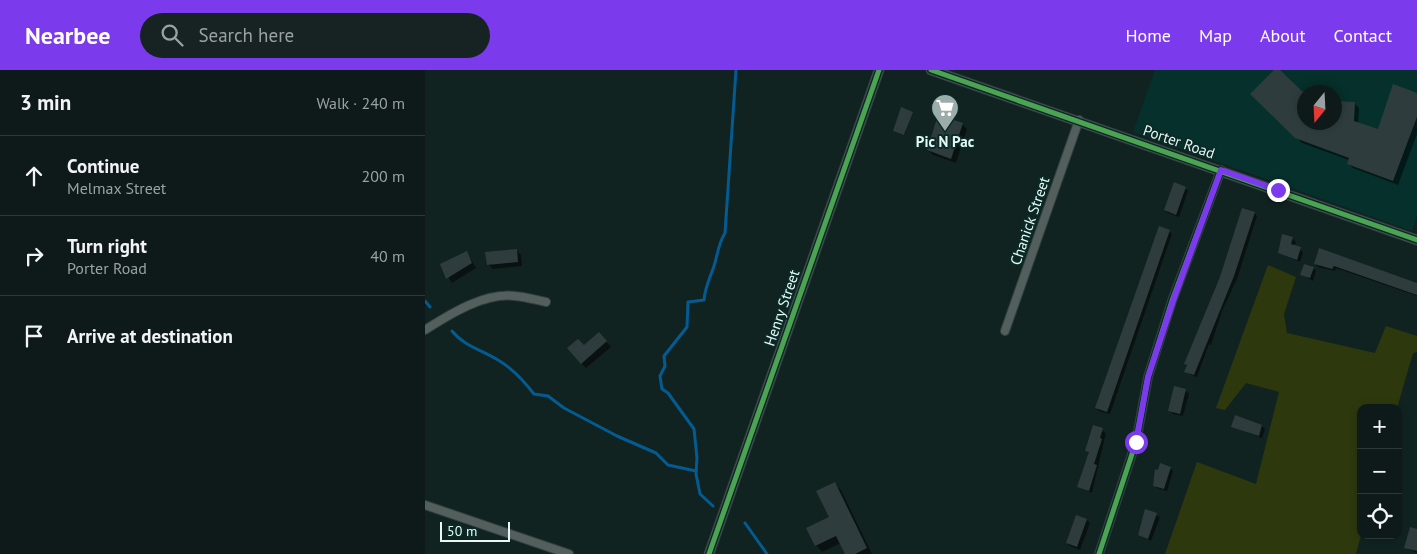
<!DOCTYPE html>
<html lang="en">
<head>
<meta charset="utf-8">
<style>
	:root { --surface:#0d1a19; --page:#162322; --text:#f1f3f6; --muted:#9aa1a2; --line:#2d3838; --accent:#7c3aed }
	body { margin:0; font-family:"PT Sans",sans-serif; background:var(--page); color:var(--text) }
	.controls { position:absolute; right:15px; bottom:15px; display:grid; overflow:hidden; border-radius:10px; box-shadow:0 2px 8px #0003 }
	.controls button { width:45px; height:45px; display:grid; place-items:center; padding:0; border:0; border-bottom:1px solid var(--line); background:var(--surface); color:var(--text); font:25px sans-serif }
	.compass { position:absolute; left:872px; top:15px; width:45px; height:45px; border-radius:50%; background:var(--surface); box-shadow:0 2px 8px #0003; rotate:198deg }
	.scale { position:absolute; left:15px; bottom:12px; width:70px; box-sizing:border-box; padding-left:5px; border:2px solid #e6f8f4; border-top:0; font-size:14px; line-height:18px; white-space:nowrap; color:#e6f8f4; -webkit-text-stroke:4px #0a2a27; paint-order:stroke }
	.stop { position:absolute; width:15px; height:15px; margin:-11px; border:4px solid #7c3aed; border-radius:50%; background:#fff }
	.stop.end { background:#7c3aed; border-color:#fff; box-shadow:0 1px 5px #0008 }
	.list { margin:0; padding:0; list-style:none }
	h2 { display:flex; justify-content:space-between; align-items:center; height:65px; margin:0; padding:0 20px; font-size:21px }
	h2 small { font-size:16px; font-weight:400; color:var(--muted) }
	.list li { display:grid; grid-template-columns:32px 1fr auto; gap:15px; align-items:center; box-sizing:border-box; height:80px; padding:0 20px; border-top:1px solid var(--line) }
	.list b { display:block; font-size:19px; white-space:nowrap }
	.list p { margin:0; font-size:16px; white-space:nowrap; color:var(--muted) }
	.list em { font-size:16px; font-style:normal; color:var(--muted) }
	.icon { flex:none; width:28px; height:28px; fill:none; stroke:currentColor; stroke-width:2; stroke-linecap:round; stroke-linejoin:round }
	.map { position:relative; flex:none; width:992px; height:484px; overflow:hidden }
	header { display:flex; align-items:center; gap:30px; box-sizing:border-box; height:70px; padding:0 25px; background:var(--accent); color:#fff }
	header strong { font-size:24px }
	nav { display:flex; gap:28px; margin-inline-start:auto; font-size:18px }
	.search { width:350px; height:45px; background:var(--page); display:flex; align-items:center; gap:12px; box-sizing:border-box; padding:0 18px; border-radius:28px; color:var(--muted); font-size:19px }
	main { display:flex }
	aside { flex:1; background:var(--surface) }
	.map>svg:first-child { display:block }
	.built { fill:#06302b; fill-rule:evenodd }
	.green { fill:#2d390d }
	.shadow { fill:#0007 }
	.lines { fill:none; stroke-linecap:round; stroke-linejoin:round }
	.stream { stroke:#045b91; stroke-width:3 }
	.building { fill:#2e3c3d }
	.minor-casing { stroke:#323f3d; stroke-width:10 }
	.tertiary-casing { stroke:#323f3d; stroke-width:11 }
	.minor { stroke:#525f5d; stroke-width:8 }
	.tertiary { stroke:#525f5d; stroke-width:9 }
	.cycleway-casing { stroke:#0a2a27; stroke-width:8 }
	.cycleway { stroke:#4ca352; stroke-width:5 }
	.route { stroke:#7c3aed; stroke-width:6 }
	.labels { text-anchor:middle; stroke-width:4; stroke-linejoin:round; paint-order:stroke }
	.poi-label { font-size:15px; font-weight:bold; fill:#e6f8f4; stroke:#0a2a27 }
	.street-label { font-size:15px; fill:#e6f8f4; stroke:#0a2a27 }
</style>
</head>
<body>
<header>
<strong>Nearbee</strong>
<div class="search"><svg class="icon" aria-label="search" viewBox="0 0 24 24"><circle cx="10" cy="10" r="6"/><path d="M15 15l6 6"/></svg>Search here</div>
<nav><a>Home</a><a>Map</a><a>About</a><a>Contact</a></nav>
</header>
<main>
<aside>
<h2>3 min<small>Walk · 240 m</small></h2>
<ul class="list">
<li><svg class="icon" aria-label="ahead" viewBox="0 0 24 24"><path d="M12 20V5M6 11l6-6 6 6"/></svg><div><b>Continue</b><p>Melmax Street</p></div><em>200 m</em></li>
<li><svg class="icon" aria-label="right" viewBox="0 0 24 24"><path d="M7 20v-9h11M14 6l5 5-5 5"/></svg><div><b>Turn right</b><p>Porter Road</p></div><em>40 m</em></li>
<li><svg class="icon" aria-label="arrive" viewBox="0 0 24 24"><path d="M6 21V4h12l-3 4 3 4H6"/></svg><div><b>Arrive at destination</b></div></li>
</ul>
</aside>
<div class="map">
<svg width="992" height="484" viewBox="0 0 992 484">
	<rect width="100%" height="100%" fill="#112321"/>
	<path class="built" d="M 730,0 L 992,0 L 992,146 L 987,161 L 708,62 ZM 879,22 L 909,22 L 909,52 L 879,52 Z"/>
	<polygon class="green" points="843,195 871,207 859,244 862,263 950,283 961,256 992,266 992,282 988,283 972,338 936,338 936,465 931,484 740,484 772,392 831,414 854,322 821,313 800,340 791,338"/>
	<g class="shadow">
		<polygon points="851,0 853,0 879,52 909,52 909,32 929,33 934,38 933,54 954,61 992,25 992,64 973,115 928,98 923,93 924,90 877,73 827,24"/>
		<polygon points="487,43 480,65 470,62"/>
		<polygon points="537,54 542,59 531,93 508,85 503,80"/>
		<polygon points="760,118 763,121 754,147 743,143 740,140"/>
		<polygon points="829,143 832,146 812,209 797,241 786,275 784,274 772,307 764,304 761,301 763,285"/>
		<polygon points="744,161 747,164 685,344 674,341 671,338"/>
		<polygon points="858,165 868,169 871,172 869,176 878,182 875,192 854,183"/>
		<polygon points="91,180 96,185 97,196 68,199 63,194"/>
		<polygon points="895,180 992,213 992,226 911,198 910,201 893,197 890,194"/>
		<polygon points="42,183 51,198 27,213 16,194"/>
		<polygon points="888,198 891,201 888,211 876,204"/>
		<polygon points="178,268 186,277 161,298 156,293 159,276"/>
		<polygon points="761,321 764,324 758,346 748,344 745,341"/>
		<polygon points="807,356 837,356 840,359 837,368"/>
		<polygon points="669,357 681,363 667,423 654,417 665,384 662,381"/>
		<polygon points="745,398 748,401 742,421 732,418 729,415"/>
		<polygon points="409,413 416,420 447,484 421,484 416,473 397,482 391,475 405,447"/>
		<polygon points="721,441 735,447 726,471 715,465"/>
		<polygon points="662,450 665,453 655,480 645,476 642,473"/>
		<polygon points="992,460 992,483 981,478"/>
	</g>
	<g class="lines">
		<g class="stream">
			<polyline points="0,231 5,237"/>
			<path d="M 27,261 C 39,276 57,280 73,290 C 87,298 99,311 109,324 L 123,326 L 139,338 L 192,366 L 231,383 L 243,395 L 271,401"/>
			<path d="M 288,436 L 275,424 L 271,404 L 272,388 L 269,359 L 243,323 L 237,319 L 235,306 L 240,296 L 239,286 L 262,257 L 263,232 L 279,230 C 280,217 285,208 289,196 C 293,184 293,174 300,163 L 311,0"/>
			<polyline points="320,453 342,484"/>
		</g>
	</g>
	<g class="building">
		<polygon points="849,0 855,0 880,24 880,52 910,52 910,31 930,32 929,51 953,59 968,14 992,23 992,47 968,111 922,94 924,88 870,68 825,24"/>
		<polygon points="476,37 488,42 479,65 468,61"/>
		<polygon points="513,45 538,53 526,89 502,80"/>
		<polygon points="749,112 761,117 751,145 739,140"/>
		<polygon points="817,138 830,142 809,206 769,305 759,302 762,295 759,294 795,207"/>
		<polygon points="734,156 745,160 682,342 670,338"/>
		<polygon points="857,164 868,167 866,174 876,177 872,190 853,183"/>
		<polygon points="894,178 992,213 992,225 909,196 907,199 889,194"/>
		<polygon points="92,179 93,192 62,195 60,182"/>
		<polygon points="42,181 47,193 21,209 15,194"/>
		<polygon points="879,194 889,197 885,208 875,205"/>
		<polygon points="174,262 182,271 156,294 142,278 153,269 159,275"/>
		<polygon points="749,316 761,319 755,344 743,341"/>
		<polygon points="810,345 837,355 834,366 806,357"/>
		<polygon points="668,355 678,358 675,368 677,369 669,394 672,395 664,421 652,417 664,382 660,381"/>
		<polygon points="735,393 746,397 739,419 728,416 730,399 733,400"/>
		<polygon points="410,412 442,478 430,484 420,484 411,466 390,476 381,458 404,447 391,421"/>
		<polygon points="720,439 732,443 723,469 713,465"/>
		<polygon points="651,445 662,449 652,477 641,473"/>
		<polygon points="985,457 992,459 992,481 979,478"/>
	</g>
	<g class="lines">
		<defs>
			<g id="minor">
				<path d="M 0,260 C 25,244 60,222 90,226 C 101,227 111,230 121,232"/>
				<polyline points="580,261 654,50"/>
				<polyline points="0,435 144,484"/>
				<polyline points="674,484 711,372 723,307 747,231 796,100"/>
			</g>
			<g id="tertiary">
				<polyline points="506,0 992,170"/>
				<polyline points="284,484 454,0"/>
			</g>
		</defs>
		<use href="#minor" class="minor-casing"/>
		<use href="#tertiary" class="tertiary-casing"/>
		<use href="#minor" class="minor"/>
		<use href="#tertiary" class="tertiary"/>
		<defs>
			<g id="cycleway">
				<polyline points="506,0 992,170"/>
				<polyline points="284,484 454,0"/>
				<polyline points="674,484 711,372 723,307 747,231 796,100"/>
			</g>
		</defs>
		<use href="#cycleway" class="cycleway-casing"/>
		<use href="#cycleway" class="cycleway"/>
	</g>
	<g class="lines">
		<polyline class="route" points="711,372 723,307 748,231 796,100 853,120"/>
	</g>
	<defs>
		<symbol id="supermarket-pin" viewBox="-11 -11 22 30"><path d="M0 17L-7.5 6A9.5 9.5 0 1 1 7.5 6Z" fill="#9badaa" stroke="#0a2a27"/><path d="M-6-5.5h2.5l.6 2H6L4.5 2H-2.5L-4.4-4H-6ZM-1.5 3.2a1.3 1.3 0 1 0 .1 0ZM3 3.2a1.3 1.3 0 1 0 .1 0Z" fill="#fff"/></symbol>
	</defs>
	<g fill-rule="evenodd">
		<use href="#supermarket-pin" x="504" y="22" width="32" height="43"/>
	</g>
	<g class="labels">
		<g class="poi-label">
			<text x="520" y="77">Pic N Pac</text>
		</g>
		<g class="street-label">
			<text transform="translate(754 72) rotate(19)" y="5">Porter Road</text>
			<text transform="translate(605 151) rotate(-71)" y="5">Chanick Street</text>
			<text transform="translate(357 238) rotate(-71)" y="5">Henry Street</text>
		</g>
	</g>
</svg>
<div class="controls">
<button>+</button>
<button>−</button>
<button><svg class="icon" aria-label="locate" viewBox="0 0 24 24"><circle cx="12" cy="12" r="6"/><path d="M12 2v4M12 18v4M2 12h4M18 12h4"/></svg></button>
</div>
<svg class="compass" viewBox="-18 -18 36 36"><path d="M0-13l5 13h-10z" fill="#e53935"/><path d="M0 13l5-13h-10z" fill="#9aa1a2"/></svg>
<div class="scale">50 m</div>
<div class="stop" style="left:711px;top:372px"></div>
<div class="stop end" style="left:853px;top:120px"></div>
</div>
</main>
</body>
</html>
